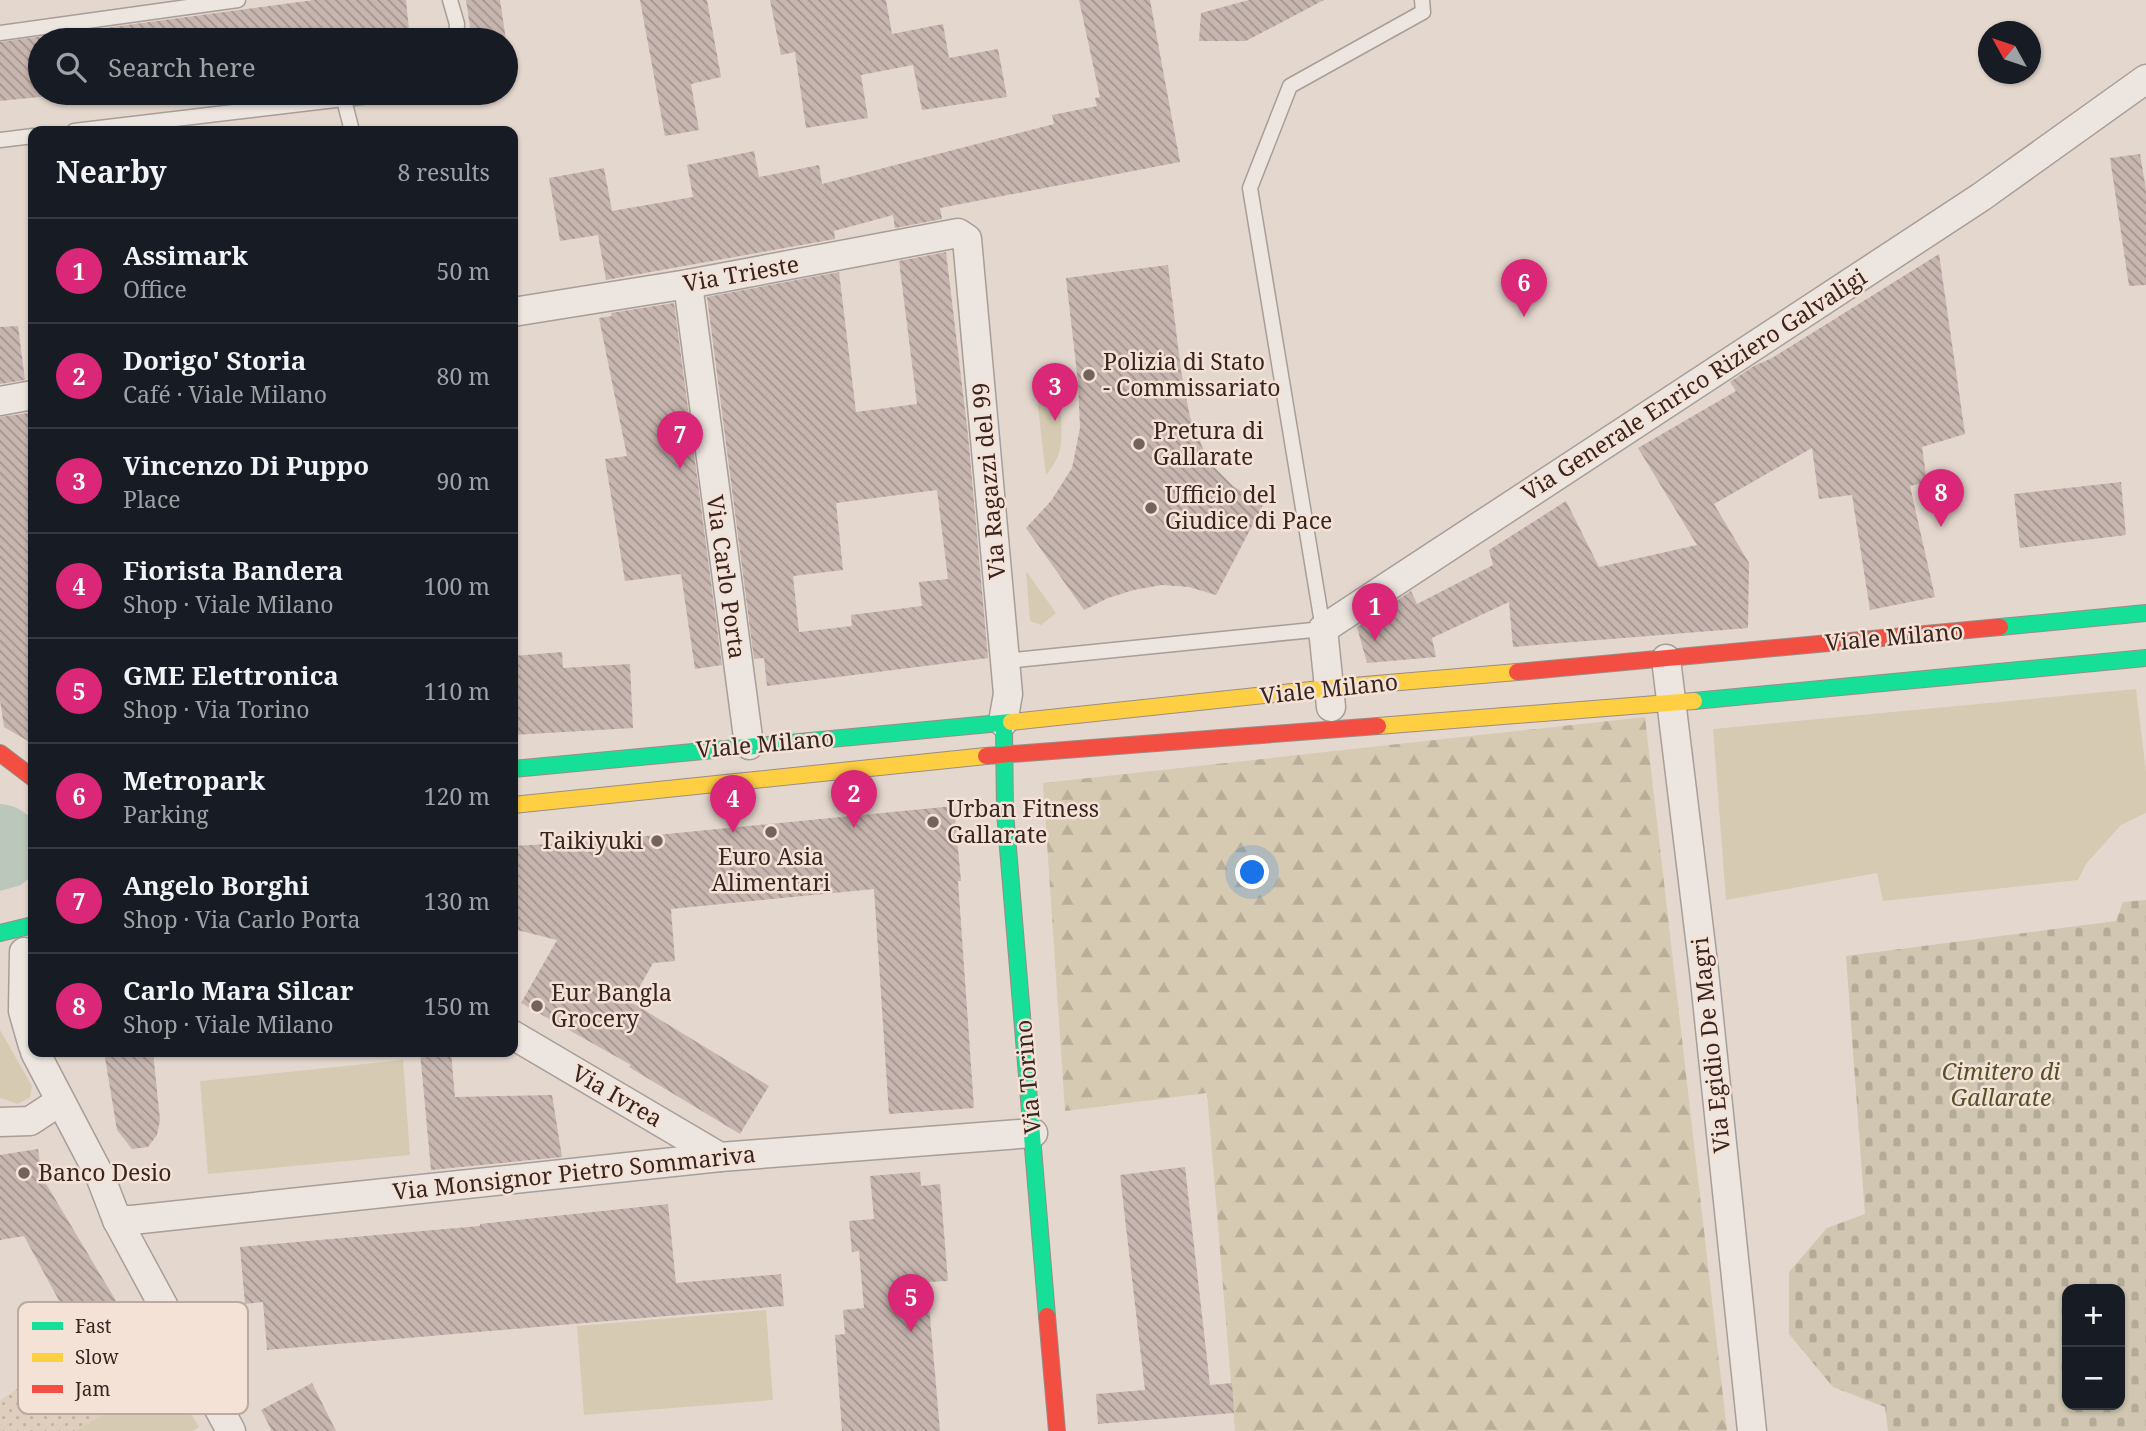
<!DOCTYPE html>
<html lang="en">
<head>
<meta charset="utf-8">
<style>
	:root { --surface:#171b24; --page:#20242c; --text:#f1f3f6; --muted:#9ea1a6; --line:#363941; --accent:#db2777 }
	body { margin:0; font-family:"Noto Serif",serif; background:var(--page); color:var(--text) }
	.controls { position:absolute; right:21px; bottom:21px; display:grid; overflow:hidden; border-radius:14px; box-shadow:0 2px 5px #0004 }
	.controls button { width:63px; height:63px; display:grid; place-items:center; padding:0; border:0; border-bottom:2px solid var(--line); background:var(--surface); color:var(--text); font:35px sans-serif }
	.compass { position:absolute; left:1978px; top:21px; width:63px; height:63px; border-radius:50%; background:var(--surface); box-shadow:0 2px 5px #0004; rotate:310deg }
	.you { position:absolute; left:1253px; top:873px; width:24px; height:24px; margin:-18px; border:5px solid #fff; border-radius:50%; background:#1a73e8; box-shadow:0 0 0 10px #1a73e833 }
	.badge { display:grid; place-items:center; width:46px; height:46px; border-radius:50%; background:var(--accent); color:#fff; font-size:23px; font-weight:700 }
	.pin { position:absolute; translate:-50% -58px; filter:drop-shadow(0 2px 4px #0008) }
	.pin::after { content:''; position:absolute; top:37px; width:24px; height:21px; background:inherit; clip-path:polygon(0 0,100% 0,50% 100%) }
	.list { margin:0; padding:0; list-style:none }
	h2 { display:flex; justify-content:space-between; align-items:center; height:91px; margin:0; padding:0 28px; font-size:30px }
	h2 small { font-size:23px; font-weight:400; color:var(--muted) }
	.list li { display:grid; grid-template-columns:46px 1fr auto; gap:21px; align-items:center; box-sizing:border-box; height:105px; padding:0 28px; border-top:2px solid var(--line) }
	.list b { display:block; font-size:26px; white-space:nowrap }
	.list p { margin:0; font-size:23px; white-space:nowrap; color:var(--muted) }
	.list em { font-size:23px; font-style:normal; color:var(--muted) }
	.icon { flex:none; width:38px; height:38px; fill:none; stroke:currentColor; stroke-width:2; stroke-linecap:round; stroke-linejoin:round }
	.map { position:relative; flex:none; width:2146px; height:1431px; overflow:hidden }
	.search { position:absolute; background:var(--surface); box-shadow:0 2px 5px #0004; left:28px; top:28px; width:490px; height:77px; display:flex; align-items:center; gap:18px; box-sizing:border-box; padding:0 24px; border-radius:38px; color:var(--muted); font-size:26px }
	.panel { position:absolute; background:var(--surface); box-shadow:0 2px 5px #0004; left:28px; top:126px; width:490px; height:931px; border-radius:14px }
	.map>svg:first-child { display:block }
	.farmland { fill:url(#farmland-dots) }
	.green { fill:#d6cbb2 }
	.forest { fill:url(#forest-firs) }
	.cemetery { fill:url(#cemetery-stones); fill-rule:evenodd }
	.water { fill:#bac7ba }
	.building { fill:url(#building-back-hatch); fill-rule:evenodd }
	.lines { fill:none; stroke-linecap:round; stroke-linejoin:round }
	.lane-casing { stroke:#a99d98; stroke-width:17 }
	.street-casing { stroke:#a99d98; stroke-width:31 }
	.fast-casing { stroke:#998d87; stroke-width:18 }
	.slow-casing { stroke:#998d87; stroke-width:18 }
	.jam-casing { stroke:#998d87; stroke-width:18 }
	.lane { stroke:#ece5e0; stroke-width:14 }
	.street { stroke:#ece5e0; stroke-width:28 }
	.fast { stroke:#16e098; stroke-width:16 }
	.slow { stroke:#ffcf43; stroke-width:16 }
	.jam { stroke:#f24e42; stroke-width:16 }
	.poi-dot { fill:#74635d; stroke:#f4e2d6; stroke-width:2.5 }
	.labels { text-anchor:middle; stroke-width:5; stroke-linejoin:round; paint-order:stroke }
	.street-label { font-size:23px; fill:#382420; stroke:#f4e2d6 }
	.poi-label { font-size:23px; fill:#382420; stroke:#f4e2d6; text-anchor:start }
	.park-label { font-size:23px; font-style:italic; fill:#535127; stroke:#f4e2d6 }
	.key { fill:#f4e2d6; stroke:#bca99f; stroke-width:2 }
	.key-label { font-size:19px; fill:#382420 }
</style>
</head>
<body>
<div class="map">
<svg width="2146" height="1431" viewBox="0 0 2146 1431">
	<defs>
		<pattern id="farmland-dots" width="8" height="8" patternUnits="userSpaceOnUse" patternTransform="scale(1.75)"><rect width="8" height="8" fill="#dfcebd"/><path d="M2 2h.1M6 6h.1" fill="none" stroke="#c0b1a2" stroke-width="1.8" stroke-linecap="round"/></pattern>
		<pattern id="forest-firs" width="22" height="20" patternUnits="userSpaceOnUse" patternTransform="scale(1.75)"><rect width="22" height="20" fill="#d6cbb2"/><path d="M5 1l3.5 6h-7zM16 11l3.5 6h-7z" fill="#b8ae99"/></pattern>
		<pattern id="cemetery-stones" width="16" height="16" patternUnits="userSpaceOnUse" patternTransform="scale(1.75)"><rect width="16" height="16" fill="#d0c6b1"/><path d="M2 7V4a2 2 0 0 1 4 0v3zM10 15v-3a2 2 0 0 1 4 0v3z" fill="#b3aa98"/></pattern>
		<pattern id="building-back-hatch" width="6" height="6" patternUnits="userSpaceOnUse" patternTransform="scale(1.75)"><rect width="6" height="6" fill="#c7b5af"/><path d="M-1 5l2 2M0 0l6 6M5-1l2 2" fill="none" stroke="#a3938e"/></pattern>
	</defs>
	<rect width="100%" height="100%" fill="#e4d7ce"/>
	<polygon class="farmland" points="127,1318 167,1376 76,1431 0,1431 0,1400"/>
	<g class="green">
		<path d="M 1059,397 C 1061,428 1068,450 1046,475 L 1037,399 Z"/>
		<polygon points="1026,571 1056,613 1041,625 1030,621"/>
		<polygon points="2136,689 2146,772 2146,813 2121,825 2086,864 2078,880 1883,901 1877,873 1726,900 1713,729"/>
		<polygon points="0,1030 32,1086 30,1097 18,1104 0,1098"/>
		<polygon points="403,1060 410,1155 208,1174 200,1081"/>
		<polygon points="766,1310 773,1400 584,1415 577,1326"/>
		<polygon points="167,1376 199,1427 192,1431 76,1431"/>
	</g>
	<polygon class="forest" points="1645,717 1727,1431 1235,1431 1207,1093 1065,1111 1043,783"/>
	<path class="cemetery" d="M 2146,900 L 2146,1431 L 1888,1431 L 1885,1407 L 1833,1387 L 1789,1334 L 1789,1272 L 1827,1228 L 1865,1214 L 1846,956 L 2116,921 L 2123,902 ZM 2067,1289 L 2120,1289 L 2120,1405 L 2067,1405 Z"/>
	<path class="water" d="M 0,804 C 14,805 23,810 33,820 L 33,875 L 21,885 L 0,891 Z"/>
	<g class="building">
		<polygon points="314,0 406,0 410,40 40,40 40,93 79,93 0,101 0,42"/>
		<polygon points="466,0 500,0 506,40 472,40"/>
		<polygon points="640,0 707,0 721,77 691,84 699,130 665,136"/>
		<polygon points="770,0 886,0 892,34 943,24 949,58 998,49 1007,97 922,110 913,65 861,75 868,118 806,128 795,52 781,55"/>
		<polygon points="1079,0 1150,0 1180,162 940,208 942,219 895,228 893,215 834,231 835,239 606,280 598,235 560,241 549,178 604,168 612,211 693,197 687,165 754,151 759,177 819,165 822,184 1054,124 1052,115 1097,106 1095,98 1100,97"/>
		<polygon points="1249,0 1324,0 1246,41 1199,41 1201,13"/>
		<polygon points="2140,154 2146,190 2146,285 2129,286 2110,158"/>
		<path d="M 946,252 L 968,435 L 988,658 L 767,686 L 764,658 L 754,659 L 707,297 L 839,272 L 856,412 L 917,404 L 899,261 ZM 937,490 L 948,579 L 919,582 L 922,606 L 851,615 L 852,626 L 799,632 L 793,576 L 843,570 L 836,503 Z"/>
		<polygon points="1939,254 1965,434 1922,447 1927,482 1910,486 1935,597 1870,610 1852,495 1819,499 1812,448 1714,504 1749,563 1748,628 1513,647 1509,602 1432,638 1436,657 1367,663 1357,627 1411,591 1417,604 1493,565 1489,550 1566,501 1599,567 1697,545 1638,448 1736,391 1730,382 1754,366 1772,358"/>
		<polygon points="1168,265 1181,371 1190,417 1208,461 1233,486 1263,505 1216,595 1189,587 1162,585 1134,590 1108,598 1084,610 1026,528 1051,501 1072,468 1080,428 1078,382 1066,278"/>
		<polygon points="674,303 722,665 695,669 681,574 625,581 605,459 627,456 599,318 612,316 611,313"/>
		<polygon points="18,326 25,380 0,384 0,327"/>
		<polygon points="29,413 33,445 33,744 4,727 0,700 0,417"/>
		<polygon points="2121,482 2126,535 2020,548 2014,494"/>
		<polygon points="562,652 563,668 630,664 633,728 513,735 513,656"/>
		<polygon points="954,806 961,881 958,881 974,1108 889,1114 874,889 671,909 675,961 653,963 631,1002 769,1086 740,1134 629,1067 631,1065 521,1003 557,940 513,929 513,846 585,842"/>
		<polygon points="104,1052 153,1052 160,1120 157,1135 148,1147 132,1149 117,1130"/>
		<polygon points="420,1052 451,1052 455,1097 552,1095 562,1157 431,1170"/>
		<polygon points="38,1149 42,1177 125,1316 82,1343 24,1236 0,1240 0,1155"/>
		<polygon points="1185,1167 1210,1385 1232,1383 1234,1413 1098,1424 1096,1394 1145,1390 1120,1175"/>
		<polygon points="920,1172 921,1186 940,1184 948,1281 927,1282 940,1431 842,1431 835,1335 845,1334 843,1310 864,1308 859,1251 852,1252 849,1221 874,1219 870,1176"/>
		<polygon points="668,1204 676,1283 781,1274 784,1306 267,1350 263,1302 245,1304 240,1247 480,1226 480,1224"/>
		<polygon points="312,1383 336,1431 272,1431 261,1410"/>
	</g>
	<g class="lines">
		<defs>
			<g id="lane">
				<polyline points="450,0 457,24 456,40"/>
				<polyline points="0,33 238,0"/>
				<polyline points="344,100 352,131"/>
				<polyline points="74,131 394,93"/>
				<polyline points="0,140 33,136"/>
				<polyline points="1005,661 1323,629 1250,188 1290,86 1423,12 1422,0"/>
			</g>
			<g id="street">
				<polyline points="688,284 749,745"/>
				<polyline points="513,312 688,284 958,233 967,239 1008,694 1003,722"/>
				<polyline points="0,401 33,395"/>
				<polyline points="1666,659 1704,971 1752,1431"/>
				<polyline points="1331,707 1323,629 1981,197 2146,79"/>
				<polyline points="24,952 23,1011 33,1046"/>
				<polyline points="513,1035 720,1157"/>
				<polyline points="35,1052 100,1176 117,1220 231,1431"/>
				<polyline points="0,1122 30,1121 59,1102"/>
				<polyline points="117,1220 132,1220 720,1157 1033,1133"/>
			</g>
			<g id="fast">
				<polyline points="2000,627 2146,613"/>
				<polyline points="1694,701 2146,658"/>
				<polyline points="1004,728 1005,812 1047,1316"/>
				<polyline points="513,769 1011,722"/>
				<polyline points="0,933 33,925"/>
			</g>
			<g id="slow">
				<polyline points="1011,722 1330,688 1517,672"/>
				<polyline points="1378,726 1694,701"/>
				<polyline points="513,805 986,756"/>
			</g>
			<g id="jam">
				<polyline points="1517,672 2000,627"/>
				<polyline points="0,753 33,778"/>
				<polyline points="986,756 1378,726"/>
				<polyline points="1047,1316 1057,1431"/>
			</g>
		</defs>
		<use href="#lane" class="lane-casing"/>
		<use href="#street" class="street-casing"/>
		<use href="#fast" class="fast-casing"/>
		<use href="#slow" class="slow-casing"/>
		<use href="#jam" class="jam-casing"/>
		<use href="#lane" class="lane"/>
		<use href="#street" class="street"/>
		<use href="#fast" class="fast"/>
		<use href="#slow" class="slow"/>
		<use href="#jam" class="jam"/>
	</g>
	<g class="poi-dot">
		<circle cx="1089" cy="375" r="7"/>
		<circle cx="1139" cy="444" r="7"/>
		<circle cx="1151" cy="508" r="7"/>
		<circle cx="933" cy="822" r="7"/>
		<circle cx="771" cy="832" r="7"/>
		<circle cx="657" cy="841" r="7"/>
		<circle cx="537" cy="1006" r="7"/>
		<circle cx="24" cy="1173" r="7"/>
	</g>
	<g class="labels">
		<g class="street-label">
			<text transform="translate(741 274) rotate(-10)" y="8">Via Trieste</text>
			<text transform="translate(1694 385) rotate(-33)" y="8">Via Generale Enrico Riziero Galvaligi</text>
			<text transform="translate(989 481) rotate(-95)" y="8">Via Ragazzi del 99</text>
			<text transform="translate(726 577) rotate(82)" y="8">Via Carlo Porta</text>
			<text transform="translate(1894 637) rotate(-5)" y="8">Viale Milano</text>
			<text transform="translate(1329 689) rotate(-6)" y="8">Viale Milano</text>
			<text transform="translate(765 744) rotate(-5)" y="8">Viale Milano</text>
			<text transform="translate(1711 1045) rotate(-96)" y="8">Via Egidio De Magri</text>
			<text transform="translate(1028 1077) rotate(-95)" y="8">Via Torino</text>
			<text transform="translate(617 1096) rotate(30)" y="8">Via Ivrea</text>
			<text transform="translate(574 1173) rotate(-6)" y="8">Via Monsignor Pietro Sommariva</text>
		</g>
		<g class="poi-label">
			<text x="1103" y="370">Polizia di Stato<tspan x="1103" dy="26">- Commissariato</tspan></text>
			<text x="1153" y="439">Pretura di<tspan x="1153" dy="26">Gallarate</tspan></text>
			<text x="1165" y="503">Ufficio del<tspan x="1165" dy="26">Giudice di Pace</tspan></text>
			<text x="947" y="817">Urban Fitness<tspan x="947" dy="26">Gallarate</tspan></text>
			<text x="643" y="849" text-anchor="end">Taikiyuki</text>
			<text x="771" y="865" text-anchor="middle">Euro Asia<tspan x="771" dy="26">Alimentari</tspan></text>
			<text x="551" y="1001">Eur Bangla<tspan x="551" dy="26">Grocery</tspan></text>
			<text x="38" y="1181">Banco Desio</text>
		</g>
		<g class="park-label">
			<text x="2001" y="1080">Cimitero di<tspan x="2001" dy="26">Gallarate</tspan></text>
		</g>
	</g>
	<rect x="18" y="1302" width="230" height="112" rx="10" class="key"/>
	<rect x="32" y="1322" width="31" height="8" fill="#16e098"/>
	<rect x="32" y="1353" width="31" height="9" fill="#ffcf43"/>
	<rect x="32" y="1385" width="31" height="8" fill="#f24e42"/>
	<g class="key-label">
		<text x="75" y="1333">Fast</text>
		<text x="75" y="1364">Slow</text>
		<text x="75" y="1396">Jam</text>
	</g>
</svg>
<div class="controls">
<button>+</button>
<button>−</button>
</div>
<svg class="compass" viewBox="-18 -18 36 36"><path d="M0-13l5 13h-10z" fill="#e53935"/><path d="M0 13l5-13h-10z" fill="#9ea1a6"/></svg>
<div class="you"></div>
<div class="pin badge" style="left:1375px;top:641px">1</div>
<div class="pin badge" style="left:854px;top:828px">2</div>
<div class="pin badge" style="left:1055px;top:421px">3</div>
<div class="pin badge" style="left:733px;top:833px">4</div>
<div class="pin badge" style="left:911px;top:1332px">5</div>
<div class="pin badge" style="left:1524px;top:317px">6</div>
<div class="pin badge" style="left:680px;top:469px">7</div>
<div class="pin badge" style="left:1941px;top:527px">8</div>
<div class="search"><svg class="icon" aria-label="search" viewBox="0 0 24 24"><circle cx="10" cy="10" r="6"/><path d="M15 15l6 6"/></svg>Search here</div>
<section class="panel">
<h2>Nearby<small>8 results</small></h2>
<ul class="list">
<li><span class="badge">1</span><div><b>Assimark</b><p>Office</p></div><em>50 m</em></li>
<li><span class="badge">2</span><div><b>Dorigo' Storia</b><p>Café · Viale Milano</p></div><em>80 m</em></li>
<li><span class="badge">3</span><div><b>Vincenzo Di Puppo</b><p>Place</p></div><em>90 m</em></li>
<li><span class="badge">4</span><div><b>Fiorista Bandera</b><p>Shop · Viale Milano</p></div><em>100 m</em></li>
<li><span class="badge">5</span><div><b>GME Elettronica</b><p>Shop · Via Torino</p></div><em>110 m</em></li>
<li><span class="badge">6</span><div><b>Metropark</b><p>Parking</p></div><em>120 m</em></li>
<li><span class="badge">7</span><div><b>Angelo Borghi</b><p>Shop · Via Carlo Porta</p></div><em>130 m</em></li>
<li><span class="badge">8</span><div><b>Carlo Mara Silcar</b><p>Shop · Viale Milano</p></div><em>150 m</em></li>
</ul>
</section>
</div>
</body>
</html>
